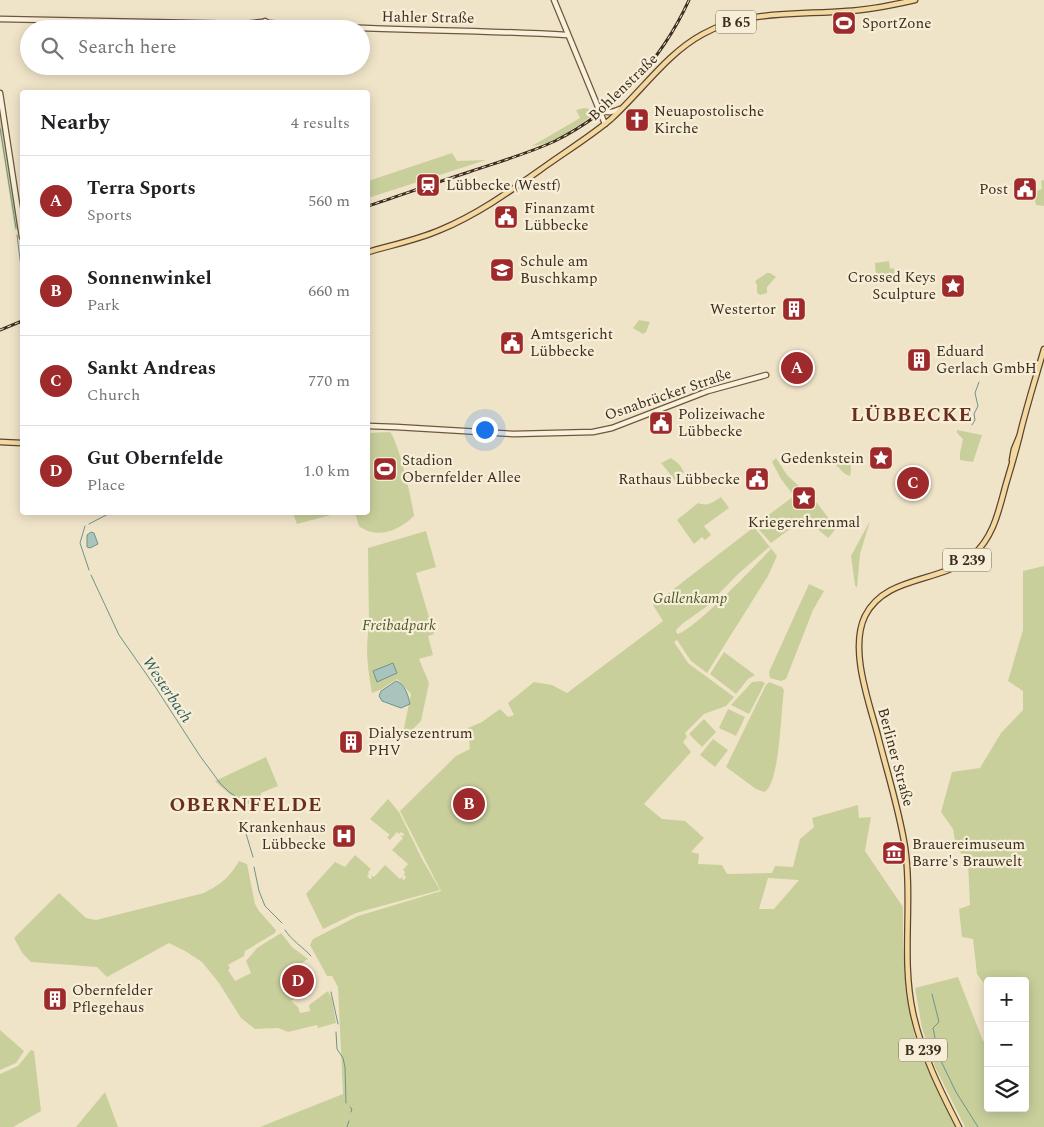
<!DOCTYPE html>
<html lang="en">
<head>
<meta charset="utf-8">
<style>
	:root { --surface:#fff; --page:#f6f6f6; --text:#202124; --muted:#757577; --line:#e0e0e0; --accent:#9e2a2b }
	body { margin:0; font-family:Spectral,serif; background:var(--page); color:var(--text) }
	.controls { position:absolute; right:15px; bottom:15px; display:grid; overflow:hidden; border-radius:5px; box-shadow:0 2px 12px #0003 }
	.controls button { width:45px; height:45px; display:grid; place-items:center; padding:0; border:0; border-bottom:1px solid var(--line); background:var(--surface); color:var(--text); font:25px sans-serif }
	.you { position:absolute; left:484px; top:429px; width:18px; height:18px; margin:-12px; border:4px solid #fff; border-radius:50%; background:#1a73e8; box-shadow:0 0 0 8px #1a73e833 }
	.badge { display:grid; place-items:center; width:32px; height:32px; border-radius:50%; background:var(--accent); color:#fff; font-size:16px; font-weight:700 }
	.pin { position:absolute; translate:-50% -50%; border:2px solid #fff; box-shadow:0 1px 5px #0006 }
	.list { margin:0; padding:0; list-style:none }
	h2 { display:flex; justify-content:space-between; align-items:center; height:65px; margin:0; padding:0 20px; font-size:21px }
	h2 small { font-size:16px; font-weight:400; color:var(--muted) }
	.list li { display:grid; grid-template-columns:32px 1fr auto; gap:15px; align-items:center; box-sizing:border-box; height:90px; padding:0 20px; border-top:1px solid var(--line) }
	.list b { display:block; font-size:19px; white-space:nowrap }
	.list p { margin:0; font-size:16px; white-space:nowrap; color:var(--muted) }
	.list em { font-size:16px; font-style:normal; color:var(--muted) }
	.icon { flex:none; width:28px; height:28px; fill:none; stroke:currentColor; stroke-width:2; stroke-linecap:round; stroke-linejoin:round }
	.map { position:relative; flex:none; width:1044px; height:1127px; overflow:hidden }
	.search { position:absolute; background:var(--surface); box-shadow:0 2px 12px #0003; left:20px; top:20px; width:350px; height:55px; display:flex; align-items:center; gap:12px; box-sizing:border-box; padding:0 18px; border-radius:28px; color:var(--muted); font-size:19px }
	.panel { position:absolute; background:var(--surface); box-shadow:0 2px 12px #0003; left:20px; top:90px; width:350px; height:425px; border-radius:5px }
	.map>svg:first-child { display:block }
	.green { fill:#c9cf9b; fill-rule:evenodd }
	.water { fill:#a9c4bc; stroke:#6f938a }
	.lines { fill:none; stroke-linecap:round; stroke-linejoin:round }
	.stream { stroke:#6f938a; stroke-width:1 }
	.secondary-casing { stroke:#6f573f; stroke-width:7 }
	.primary-casing { stroke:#5b4430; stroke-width:7 }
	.secondary { stroke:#faf1dc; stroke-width:4.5 }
	.primary { stroke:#f3d9a0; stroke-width:4.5 }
	.rail-casing { stroke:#3d2e20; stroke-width:3 }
	.rail { stroke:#f7eed8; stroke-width:1; stroke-dasharray:4; stroke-linecap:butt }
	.labels { text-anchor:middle; stroke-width:4.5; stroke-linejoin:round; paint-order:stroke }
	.shield { fill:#f7eed8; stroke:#756857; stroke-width:1 }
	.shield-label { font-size:14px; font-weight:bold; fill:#3d2e20 }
	.street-label { font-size:15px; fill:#3d2e20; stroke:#f7eed8 }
	.poi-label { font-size:15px; fill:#3d2e20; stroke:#f7eed8; text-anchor:start }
	.park-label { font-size:15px; font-style:italic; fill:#4d5a26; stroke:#f7eed8 }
	.water-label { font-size:16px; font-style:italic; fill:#2f5d5a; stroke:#f7eed8 }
	.district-label { font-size:20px; font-weight:bold; letter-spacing:1px; fill:#6b2e1e; stroke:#f7eed8 }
</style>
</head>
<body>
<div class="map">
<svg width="1044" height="1127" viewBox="0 0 1044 1127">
	<rect width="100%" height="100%" fill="#f0e4c8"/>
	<g class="green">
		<path d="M 584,108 L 590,109 L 593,115 C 576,127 554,144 532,146 L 580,118 L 576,110 Z"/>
		<polygon points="0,111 19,229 15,230 0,133"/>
		<polygon points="452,153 457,161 486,160 368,198 368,181"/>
		<polygon points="1044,180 1044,206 1036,205 1033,192 1042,189 1041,181"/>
		<polygon points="889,261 890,269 894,268 895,278 876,279 875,263"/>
		<polygon points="767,273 770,273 776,277 767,287 767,293 760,295 757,293 757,285 755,281"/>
		<polygon points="639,320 650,322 646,332 643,334 633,328"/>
		<polygon points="957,430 982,435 973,462 960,460 960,453 963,439 957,433"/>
		<path d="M 390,432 C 399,443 412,500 414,516 C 400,530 377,540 359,526 L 355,513 L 368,512 L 368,433 Z"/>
		<path d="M 843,454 C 852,458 852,468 850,476 L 845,474 L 833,462 L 839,459 Z"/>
		<polygon points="671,458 679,464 684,472 679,478 680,482 678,484 661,463"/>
		<polygon points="776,458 787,475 817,503 827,516 835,530 828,538 805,518 771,543 755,525 794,496 781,479 772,462"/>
		<path d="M 721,497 L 729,508 L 704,526 L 711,535 L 705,540 L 702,537 L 694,544 L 677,520 L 698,503 C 708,507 713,502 721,497 Z"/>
		<polygon points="293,513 293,512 338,513 297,524"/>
		<polygon points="870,521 860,554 857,588 855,585 851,556"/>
		<path d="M 754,527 L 777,556 L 768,576 L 707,673 L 691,661 L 677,640 L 674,642 L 688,663 L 734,697 L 726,706 L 704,714 L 685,733 L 687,737 L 683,742 L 691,752 L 644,804 L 662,819 L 685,821 L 704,838 L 691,852 L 699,854 L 698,864 L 722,865 L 727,874 L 772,873 L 775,866 L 793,867 L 800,839 L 814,827 L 812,818 L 858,805 L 859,818 L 871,817 L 865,851 L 903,907 L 903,946 L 906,991 L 914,1034 L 924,1061 L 955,1127 L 260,1127 L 343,1094 L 338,987 L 332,976 L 327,976 L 310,945 L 313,939 L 358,916 L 441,891 L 400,811 L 456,756 L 470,749 L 468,728 L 482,722 L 500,709 L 508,717 L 514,715 L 508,703 L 534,682 L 552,685 L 567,693 L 663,621 L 653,605 ZM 769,547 L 771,549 L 767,553 C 753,568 692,632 677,634 L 676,630 L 682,624 L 706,607 L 737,575 ZM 768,878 L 799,880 L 774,909 L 759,909 Z"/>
		<path d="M 426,531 L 436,567 L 416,573 L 434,634 L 428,636 L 433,655 L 419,659 L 429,683 L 421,721 L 410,732 L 403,733 L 411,694 L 397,679 L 380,690 L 372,693 C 368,671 365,649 369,627 L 368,548 Z"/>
		<polygon points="1044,566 1044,1127 965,1127 935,1067 922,1028 915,988 958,977 983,1041 988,1041 988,1108 1025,1108 1025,981 988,981 988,989 977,974 973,939 962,937 959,909 970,905 968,863 956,846 953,829 941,812 952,772 980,768 1001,733 1023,710 1023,691 1008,681 1023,630 1023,571"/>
		<polygon points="809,584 824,591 813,610 786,679 781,681 770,678 769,672"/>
		<polygon points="724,652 755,675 748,679 736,694 710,674"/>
		<polygon points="761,681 765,683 749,714 731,705 752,682"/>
		<path d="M 769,682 L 782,687 L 784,690 C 781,708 780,786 764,792 L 756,789 L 726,767 L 766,685 Z"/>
		<polygon points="728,709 745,717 736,736 719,728"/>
		<polygon points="704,719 716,732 702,747 689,734"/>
		<polygon points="713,739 728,750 715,767 700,755"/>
		<path d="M 266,757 L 278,786 L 261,793 L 259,807 C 239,802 229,795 215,781 Z"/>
		<polygon points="388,799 399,812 422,859 440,890 356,913 323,929 306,894 335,862 345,867 355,855 371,869 368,872 369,874 367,876 370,879 372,878 371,875 374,877 385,865 400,879 403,876 402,879 404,880 406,877 404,875 405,872 403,870 408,864 392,850 403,838 400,835 403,836 404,834 401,832 399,834 397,832 390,840 387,837 390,835 370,819"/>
		<path d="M 239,861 L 247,864 L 255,904 L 259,911 L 276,930 L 275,933 L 245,951 L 244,956 L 228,965 L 230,968 L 228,970 L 235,981 L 251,973 L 246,961 L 257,948 L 281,933 L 292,947 L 308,959 L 297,966 L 298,968 L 289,973 L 301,995 L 291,1001 L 298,1007 L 300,1013 L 310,1011 L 309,1005 L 328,991 L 332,999 L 336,1023 L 318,1028 L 317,1025 L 288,1032 L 278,1028 L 255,1029 L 241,1018 L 219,983 L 202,962 L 185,951 L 169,943 L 107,977 L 97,967 L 31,962 L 23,954 L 14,938 L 59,893 L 86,918 L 96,920 L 204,893 C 221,884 229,878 239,861 Z"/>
		<polygon points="0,1030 24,1051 16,1063 0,1070"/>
		<polygon points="31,1050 34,1051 41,1111 13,1127 0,1127 0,1074 18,1066"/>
		<polygon points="105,1092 118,1127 76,1127"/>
	</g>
	<g class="water">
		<polygon points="91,532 94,533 98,544 90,548 87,547 87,535"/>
		<polygon points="393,663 397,673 377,682 373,671"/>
		<path d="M 396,681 C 405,684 408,695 410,704 L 401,708 L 382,701 L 379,696 L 381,691 Z"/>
	</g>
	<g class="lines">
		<g class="stream">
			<polyline points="0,128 16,228"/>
			<polyline points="17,235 22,275"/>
			<polyline points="972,425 975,420 974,414 978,406 975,393 979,382"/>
			<polyline points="89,524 112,512"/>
			<polyline points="85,526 80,543 89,570"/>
			<polyline points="91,575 119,635 156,688 200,756 220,783 229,792 245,802"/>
			<polyline points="242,820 253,857"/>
			<polyline points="254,867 259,891 265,906 282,923"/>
			<path d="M 285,930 C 292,941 303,947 311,956"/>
			<polyline points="331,992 338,1024"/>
			<polyline points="932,994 939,1022 933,1028 939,1057 956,1092 978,1127"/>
			<polyline points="336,1032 337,1049 343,1058 345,1067 346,1103"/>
			<polyline points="350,1107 352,1109 351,1112"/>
			<polyline points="347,1127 349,1121"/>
		</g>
		<defs>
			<g id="secondary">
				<polyline points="554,0 605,124"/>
				<polyline points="0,19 244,24 262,22"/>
				<path d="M 268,23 C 368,31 468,29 567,35"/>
				<polyline points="269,27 284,26"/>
				<polyline points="263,29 261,24 265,21 269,24 267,29"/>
				<polyline points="0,93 22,237"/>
				<path d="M 598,107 C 606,114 611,113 620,109"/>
				<polyline points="368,426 396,427 514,434 593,432 612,428 708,391 766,375"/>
			</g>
			<g id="primary">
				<path d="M 368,252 C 392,245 417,240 440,230 C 479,214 513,189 547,165 C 568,150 591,136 611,119 C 642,91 666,54 703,34 C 746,10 799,15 847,11 C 870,10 893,5 915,0"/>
				<polyline points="0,442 22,443"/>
				<polyline points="1012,460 1014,449 1019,437"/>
				<path d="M 959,1127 C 940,1090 922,1054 913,1013 C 901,958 913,902 905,847 C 899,809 887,772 878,736 C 869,702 849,649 865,616 C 886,574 942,584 973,555 C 994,537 999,509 1006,484 C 1011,467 1016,451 1020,434 C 1027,405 1036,377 1044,349"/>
			</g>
		</defs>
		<use href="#secondary" class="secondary-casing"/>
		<use href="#primary" class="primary-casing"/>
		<use href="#secondary" class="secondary"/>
		<use href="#primary" class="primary"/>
		<defs>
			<g id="rail">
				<path d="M 368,206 C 401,195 435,183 469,172 C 498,162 527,154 555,141 C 615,111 661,61 689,0"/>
				<polyline points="0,330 22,321"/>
			</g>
		</defs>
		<use href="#rail" class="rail-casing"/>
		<use href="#rail" class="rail"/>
	</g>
	<defs>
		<symbol id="stadium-square" viewBox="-11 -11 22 22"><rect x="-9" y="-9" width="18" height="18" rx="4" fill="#9e2a2b" stroke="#f7eed8"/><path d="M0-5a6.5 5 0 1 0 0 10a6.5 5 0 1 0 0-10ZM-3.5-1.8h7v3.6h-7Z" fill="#fff"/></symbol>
		<symbol id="church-square" viewBox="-11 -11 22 22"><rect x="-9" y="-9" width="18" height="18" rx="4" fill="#9e2a2b" stroke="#f7eed8"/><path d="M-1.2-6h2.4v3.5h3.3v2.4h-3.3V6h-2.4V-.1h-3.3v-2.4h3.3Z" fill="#fff"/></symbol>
		<symbol id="station-square" viewBox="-11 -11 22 22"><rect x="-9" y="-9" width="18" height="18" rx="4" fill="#9e2a2b" stroke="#f7eed8"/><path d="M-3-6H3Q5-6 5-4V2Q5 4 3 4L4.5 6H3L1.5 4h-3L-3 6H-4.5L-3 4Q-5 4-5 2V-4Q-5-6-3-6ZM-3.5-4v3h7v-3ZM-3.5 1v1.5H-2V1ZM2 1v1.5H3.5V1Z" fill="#fff"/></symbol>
		<symbol id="civic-square" viewBox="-11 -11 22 22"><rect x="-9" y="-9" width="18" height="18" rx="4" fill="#9e2a2b" stroke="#f7eed8"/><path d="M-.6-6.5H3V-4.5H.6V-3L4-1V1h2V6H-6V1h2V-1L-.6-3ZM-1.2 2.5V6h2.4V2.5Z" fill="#fff"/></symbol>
		<symbol id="school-square" viewBox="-11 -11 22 22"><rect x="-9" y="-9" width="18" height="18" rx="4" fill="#9e2a2b" stroke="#f7eed8"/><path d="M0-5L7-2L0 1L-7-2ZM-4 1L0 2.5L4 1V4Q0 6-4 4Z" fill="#fff"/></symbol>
		<symbol id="sight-square" viewBox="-11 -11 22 22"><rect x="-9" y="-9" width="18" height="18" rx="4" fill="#9e2a2b" stroke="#f7eed8"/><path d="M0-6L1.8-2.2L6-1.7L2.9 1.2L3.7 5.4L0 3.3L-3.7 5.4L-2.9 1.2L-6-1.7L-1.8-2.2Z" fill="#fff"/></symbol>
		<symbol id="building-square" viewBox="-11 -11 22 22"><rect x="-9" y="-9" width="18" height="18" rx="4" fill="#9e2a2b" stroke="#f7eed8"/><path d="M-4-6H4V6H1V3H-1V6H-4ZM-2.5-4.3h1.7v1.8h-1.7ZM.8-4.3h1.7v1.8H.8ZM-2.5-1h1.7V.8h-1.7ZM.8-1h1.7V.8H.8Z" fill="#fff"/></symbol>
		<symbol id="hospital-square" viewBox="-11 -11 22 22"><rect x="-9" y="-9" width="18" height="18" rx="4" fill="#9e2a2b" stroke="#f7eed8"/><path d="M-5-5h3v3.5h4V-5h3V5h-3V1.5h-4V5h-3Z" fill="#fff"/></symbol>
		<symbol id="museum-square" viewBox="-11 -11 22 22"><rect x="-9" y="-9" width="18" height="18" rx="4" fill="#9e2a2b" stroke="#f7eed8"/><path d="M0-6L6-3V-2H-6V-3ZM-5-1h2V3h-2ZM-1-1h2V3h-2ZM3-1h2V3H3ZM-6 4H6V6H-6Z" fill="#fff"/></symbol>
	</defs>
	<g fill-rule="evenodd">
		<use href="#stadium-square" x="830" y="9" width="28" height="28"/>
		<use href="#church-square" x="623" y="106" width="28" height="28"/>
		<use href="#station-square" x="414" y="171" width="28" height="28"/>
		<use href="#civic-square" x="1011" y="175" width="28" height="28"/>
		<use href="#civic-square" x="492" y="203" width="28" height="28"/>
		<use href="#school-square" x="488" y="256" width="28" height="28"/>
		<use href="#sight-square" x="939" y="272" width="28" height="28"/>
		<use href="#building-square" x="780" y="295" width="28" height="28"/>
		<use href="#civic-square" x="498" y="329" width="28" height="28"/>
		<use href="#building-square" x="905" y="346" width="28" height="28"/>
		<use href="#civic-square" x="647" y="409" width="28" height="28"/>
		<use href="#sight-square" x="867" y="444" width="28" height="28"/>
		<use href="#stadium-square" x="371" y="455" width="28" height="28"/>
		<use href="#civic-square" x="743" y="465" width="28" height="28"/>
		<use href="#sight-square" x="790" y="484" width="28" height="28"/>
		<use href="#building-square" x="337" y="728" width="28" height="28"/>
		<use href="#hospital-square" x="330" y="822" width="28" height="28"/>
		<use href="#museum-square" x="880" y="839" width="28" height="28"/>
		<use href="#building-square" x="41" y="985" width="28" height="28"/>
	</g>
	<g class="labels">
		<g class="shield">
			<rect x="716" y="10.5" width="40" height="23" rx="4"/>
			<rect x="943" y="548.5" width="48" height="23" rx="4"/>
			<rect x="899" y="1038.5" width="48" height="23" rx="4"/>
		</g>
		<g class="shield-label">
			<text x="736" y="27">B 65</text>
			<text x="967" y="565">B 239</text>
			<text x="923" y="1055">B 239</text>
		</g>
		<g class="street-label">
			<text transform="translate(428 17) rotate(1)" y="5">Hahler Straße</text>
			<text transform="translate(623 87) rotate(-44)" y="5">Bohlenstraße</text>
			<text transform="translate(668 394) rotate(-19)" y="5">Osnabrücker Straße</text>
			<text transform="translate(896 757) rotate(75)" y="5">Berliner Straße</text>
		</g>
		<g class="poi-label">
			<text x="862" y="28">SportZone</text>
			<text x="654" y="116">Neuapostolische<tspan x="654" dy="17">Kirche</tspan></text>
			<text x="446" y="190">Lübbecke (Westf)</text>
			<text x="1008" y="194" text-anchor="end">Post</text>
			<text x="524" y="213">Finanzamt<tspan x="524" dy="17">Lübbecke</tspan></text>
			<text x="520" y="266">Schule am<tspan x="520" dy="17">Buschkamp</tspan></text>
			<text x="936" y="282" text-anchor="end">Crossed Keys<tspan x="936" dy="17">Sculpture</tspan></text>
			<text x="776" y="314" text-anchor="end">Westertor</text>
			<text x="530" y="339">Amtsgericht<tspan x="530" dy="17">Lübbecke</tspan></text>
			<text x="936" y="356">Eduard<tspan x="936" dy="17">Gerlach GmbH</tspan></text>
			<text x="678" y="419">Polizeiwache<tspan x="678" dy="17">Lübbecke</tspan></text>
			<text x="864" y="463" text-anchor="end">Gedenkstein</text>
			<text x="402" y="465">Stadion<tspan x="402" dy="17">Obernfelder Allee</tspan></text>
			<text x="740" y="484" text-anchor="end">Rathaus Lübbecke</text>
			<text x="804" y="527" text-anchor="middle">Kriegerehrenmal</text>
			<text x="368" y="738">Dialysezentrum<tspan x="368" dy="17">PHV</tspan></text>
			<text x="326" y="832" text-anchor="end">Krankenhaus<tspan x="326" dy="17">Lübbecke</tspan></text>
			<text x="912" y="849">Brauereimuseum<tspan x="912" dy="17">Barre's Brauwelt</tspan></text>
			<text x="72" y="995">Obernfelder<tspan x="72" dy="17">Pflegehaus</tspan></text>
		</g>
		<g class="park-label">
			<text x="690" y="603">Gallenkamp</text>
			<text x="399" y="630">Freibadpark</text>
		</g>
		<g class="water-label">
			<text transform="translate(168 689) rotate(56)" y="6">Westerbach</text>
		</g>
		<g class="district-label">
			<text x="912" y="421">LÜBBECKE</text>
			<text x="246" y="811">OBERNFELDE</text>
		</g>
	</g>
</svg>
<div class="controls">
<button>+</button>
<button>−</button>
<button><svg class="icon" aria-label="layers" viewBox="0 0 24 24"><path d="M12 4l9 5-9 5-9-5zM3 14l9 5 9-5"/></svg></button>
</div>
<div class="you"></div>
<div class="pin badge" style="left:797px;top:368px">A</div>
<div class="pin badge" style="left:469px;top:804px">B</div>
<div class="pin badge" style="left:913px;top:483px">C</div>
<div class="pin badge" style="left:298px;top:981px">D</div>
<div class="search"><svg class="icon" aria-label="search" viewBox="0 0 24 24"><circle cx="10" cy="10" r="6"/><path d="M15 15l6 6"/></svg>Search here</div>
<section class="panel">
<h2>Nearby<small>4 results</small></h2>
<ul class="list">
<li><span class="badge">A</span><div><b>Terra Sports</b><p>Sports</p></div><em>560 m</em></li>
<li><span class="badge">B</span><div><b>Sonnenwinkel</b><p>Park</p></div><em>660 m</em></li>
<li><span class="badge">C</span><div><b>Sankt Andreas</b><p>Church</p></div><em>770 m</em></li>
<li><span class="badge">D</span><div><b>Gut Obernfelde</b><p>Place</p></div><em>1.0 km</em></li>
</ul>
</section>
</div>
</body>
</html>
